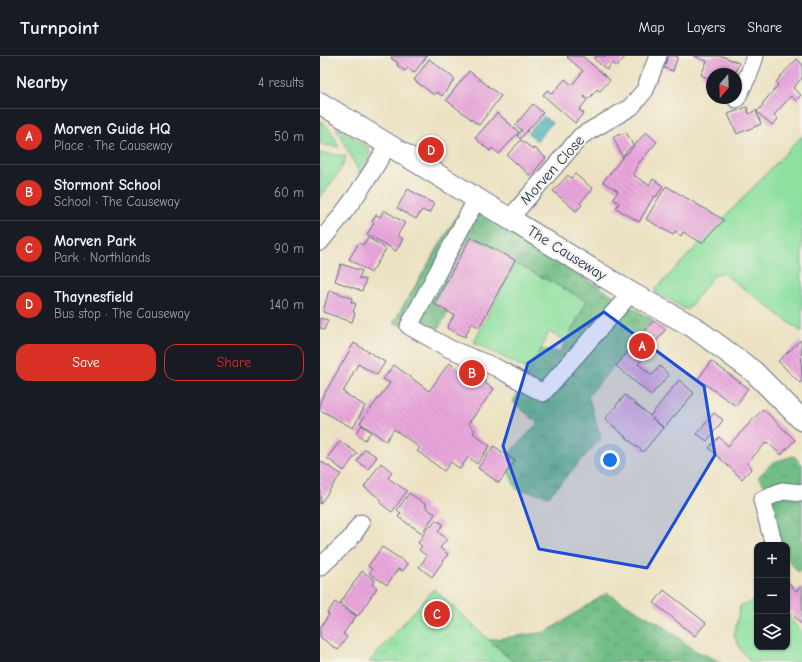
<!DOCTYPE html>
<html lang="en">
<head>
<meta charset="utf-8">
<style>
	:root { --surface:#171b24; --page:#242831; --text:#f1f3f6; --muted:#9ea1a6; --line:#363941; --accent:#d93025 }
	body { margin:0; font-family:"Comic Neue",sans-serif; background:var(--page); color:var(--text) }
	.controls { position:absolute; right:12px; bottom:12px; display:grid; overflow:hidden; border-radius:8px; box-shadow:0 1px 3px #0004 }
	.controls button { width:36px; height:36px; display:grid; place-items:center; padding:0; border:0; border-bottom:1px solid var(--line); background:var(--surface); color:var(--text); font:20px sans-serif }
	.compass { position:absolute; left:386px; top:12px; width:36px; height:36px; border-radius:50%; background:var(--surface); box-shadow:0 1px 3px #0004; rotate:199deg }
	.you { position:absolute; left:290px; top:404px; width:14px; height:14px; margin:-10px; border:3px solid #fff; border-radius:50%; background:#1a73e8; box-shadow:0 0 0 6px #1a73e833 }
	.badge { display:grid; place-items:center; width:26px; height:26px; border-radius:50%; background:var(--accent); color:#fff; font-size:13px; font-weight:700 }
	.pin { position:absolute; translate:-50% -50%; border:2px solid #fff; box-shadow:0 1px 4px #0006 }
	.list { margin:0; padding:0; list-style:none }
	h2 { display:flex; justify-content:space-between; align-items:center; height:52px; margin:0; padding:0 16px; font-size:17px }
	h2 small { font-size:13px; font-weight:400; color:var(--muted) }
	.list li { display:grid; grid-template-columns:26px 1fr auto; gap:12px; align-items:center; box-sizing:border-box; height:56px; padding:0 16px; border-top:1px solid var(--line) }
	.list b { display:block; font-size:15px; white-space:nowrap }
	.list p { margin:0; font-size:13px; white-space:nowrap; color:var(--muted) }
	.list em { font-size:13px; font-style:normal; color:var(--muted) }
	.actions { display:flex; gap:8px; padding:12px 16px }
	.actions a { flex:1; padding:9px 0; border:1px solid var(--accent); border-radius:12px; text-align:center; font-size:14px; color:var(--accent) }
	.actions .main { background:var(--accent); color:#fff }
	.icon { flex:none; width:22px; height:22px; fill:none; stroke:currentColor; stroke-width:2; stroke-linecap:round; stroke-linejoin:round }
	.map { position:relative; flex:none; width:482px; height:606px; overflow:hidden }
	header { display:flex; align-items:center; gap:24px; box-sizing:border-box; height:56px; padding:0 20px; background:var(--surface); border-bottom:1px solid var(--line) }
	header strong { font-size:19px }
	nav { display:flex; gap:22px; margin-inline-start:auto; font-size:14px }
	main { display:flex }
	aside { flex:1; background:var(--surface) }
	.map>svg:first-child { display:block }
	.green { fill:#8ee0a0; stroke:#54887f }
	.forest { fill:url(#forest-crowns); stroke:#467672 }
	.park { fill:url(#park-crowns); stroke:#54887f }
	.water { fill:url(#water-waves); stroke:#2e708c }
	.building { fill:url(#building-back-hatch) }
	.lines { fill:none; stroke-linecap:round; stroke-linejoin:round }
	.minor-casing { stroke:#646e81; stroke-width:19 }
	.major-casing { stroke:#646e81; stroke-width:23 }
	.minor { stroke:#fff; stroke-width:17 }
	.major { stroke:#fff; stroke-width:21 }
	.marked { fill:#1d4ed8; fill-opacity:0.2; stroke:#1d4ed8; stroke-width:3; stroke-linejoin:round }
	.labels { text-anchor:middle; stroke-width:4; stroke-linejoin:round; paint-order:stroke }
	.street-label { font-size:15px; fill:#1b2f5e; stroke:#f7f3e8 }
</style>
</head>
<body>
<header>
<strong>Turnpoint</strong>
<nav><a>Map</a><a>Layers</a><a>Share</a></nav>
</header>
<main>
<aside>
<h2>Nearby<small>4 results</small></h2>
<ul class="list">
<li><span class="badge">A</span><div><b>Morven Guide HQ</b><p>Place · The Causeway</p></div><em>50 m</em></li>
<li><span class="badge">B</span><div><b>Stormont School</b><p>School · The Causeway</p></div><em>60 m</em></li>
<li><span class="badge">C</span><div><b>Morven Park</b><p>Park · Northlands</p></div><em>90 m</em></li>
<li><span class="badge">D</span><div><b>Thaynesfield</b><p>Bus stop · The Causeway</p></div><em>140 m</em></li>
</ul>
<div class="actions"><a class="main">Save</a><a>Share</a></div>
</aside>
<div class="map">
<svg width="482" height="606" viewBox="0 0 482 606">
	<defs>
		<pattern id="forest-crowns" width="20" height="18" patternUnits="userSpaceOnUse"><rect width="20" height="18" fill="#72be86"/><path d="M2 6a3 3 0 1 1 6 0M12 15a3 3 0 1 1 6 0" fill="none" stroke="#5d9b71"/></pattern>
		<pattern id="park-crowns" width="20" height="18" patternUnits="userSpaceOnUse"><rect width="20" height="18" fill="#8ee0a0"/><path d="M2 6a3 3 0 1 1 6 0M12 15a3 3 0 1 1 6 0" fill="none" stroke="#7ac08c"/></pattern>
		<pattern id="water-waves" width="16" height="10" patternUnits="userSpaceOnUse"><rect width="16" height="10" fill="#40b0ba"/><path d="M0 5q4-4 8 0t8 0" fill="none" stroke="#35909a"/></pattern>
		<pattern id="building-back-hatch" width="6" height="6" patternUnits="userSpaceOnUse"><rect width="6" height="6" fill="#e9a6db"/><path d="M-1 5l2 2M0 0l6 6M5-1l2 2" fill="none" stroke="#c78fbe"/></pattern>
	</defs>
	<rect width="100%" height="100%" fill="#f7f3e8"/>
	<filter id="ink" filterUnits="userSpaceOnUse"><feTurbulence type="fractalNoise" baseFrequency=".025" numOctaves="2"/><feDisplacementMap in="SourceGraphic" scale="8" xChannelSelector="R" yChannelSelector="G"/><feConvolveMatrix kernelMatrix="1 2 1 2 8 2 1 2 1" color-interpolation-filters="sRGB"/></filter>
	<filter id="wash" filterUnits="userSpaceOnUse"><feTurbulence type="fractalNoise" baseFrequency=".012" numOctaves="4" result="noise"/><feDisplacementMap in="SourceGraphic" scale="16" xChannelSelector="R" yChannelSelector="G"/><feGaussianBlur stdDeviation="0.9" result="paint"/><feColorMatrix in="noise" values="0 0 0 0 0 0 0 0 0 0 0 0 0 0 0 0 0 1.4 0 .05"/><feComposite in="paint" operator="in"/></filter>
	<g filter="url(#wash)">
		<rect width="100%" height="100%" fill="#ece2c3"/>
		<g class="green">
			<path d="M 0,65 C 10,71 14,80 19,91 L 0,88 Z"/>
			<path d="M 16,71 L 49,92 C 51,104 46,108 40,118 Z"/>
			<polygon points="482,80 482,276 403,217 395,218 367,254 334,235"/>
			<path d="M 0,97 L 26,100 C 22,116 9,129 0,142 Z"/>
			<polygon points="195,207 267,245 246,285 229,276 210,315 154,286"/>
			<polygon points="437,544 437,591 467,591 467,559 482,576 482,606 431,606 421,594 414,580 420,550"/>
		</g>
		<g class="forest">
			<polygon points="144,148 333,264 268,340 281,382 229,440 196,433 188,414 195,405 188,399 218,367 193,346 221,293 240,296 267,245 195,207 195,204 151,181 114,248 128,256 115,278 73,267"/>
			<polygon points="474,400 482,408 482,513 478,516 467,503 467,489 460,489 447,432 438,421 453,406"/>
			<polygon points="287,537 345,571 374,594 401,606 194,606 169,584 226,576"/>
		</g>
		<polygon class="park" points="114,533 193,606 49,606"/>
		<polygon class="water" points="223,60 232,67 217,85 208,77"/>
		<g id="blocks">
			<g class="building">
				<polygon points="72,0 107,0 94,17 88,12 85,15 77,9 78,7 71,2"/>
				<polygon points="248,0 262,0 290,24 280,35 277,33 269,43 265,40 264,41 267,44 259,54 264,57 255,67 223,39 227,34 232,38 245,23 252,29 263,15 247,1"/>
				<polygon points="276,0 304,0 305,1 296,11 292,7 287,14 274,3"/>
				<polygon points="348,0 358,0 353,15 344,12"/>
				<polygon points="373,0 402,0 419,7 415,18 392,18 392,24 381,19 387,5"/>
				<polygon points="109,3 135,23 122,40 116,36 114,39 94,24"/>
				<polygon points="477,3 482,8 482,22 473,32 481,39 476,45 471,40 454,59 458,63 452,69 437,56 443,49 442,48 458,29 456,27 459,22"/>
				<polygon points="149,15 181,40 159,69 126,44"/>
				<polygon points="213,48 223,57 200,83 197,80 202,74 195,69"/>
				<polygon points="427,51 429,58 436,54 441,68 417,78 408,58"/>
				<polygon points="177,57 199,76 179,98 172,92 170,95 155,82"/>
				<polygon points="306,76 313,89 302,100 293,81"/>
				<polygon points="326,76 337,86 318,108 313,119 329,129 333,123 343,130 336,141 334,140 319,166 296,152 299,147 293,143 298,135 283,126 305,98 306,99"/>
				<polygon points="201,84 214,94 215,92 226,102 211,119 208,118 187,99"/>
				<polygon points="255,118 273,133 260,147 262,149 256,155 233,135 248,119 251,122"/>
				<polygon points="346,130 404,164 382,187 363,176 361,180 355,176 353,179 326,163"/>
				<polygon points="88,133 114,148 109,157 102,154 96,163 77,152"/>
				<polygon points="64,154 85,167 77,180 83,183 76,195 47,178 54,167 52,165 56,159 60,161"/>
				<polygon points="48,181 66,193 51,217 29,203 39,187 43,189"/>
				<polygon points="151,181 195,204 159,272 152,267 145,281 127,272 134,259 114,248"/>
				<polygon points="21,208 42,215 39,222 46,224 42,235 15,225"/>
				<polygon points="9,234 32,242 31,246 36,248 33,256 35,257 32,266 3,256"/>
				<polygon points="0,262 8,264 4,274 0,272"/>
				<polygon points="333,265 346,273 318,308 332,319 340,310 349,319 331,339 296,310"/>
				<polygon points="481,284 482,325 480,327 458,305"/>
				<polygon points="34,287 65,306 57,319 38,308 23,336 45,350 33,372 0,354 0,345"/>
				<polygon points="391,305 428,332 416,350 378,323"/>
				<polygon points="129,307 144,318 147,313 155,313 163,317 165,327 174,333 148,368 155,374 153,377 170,390 157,408 148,401 140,413 131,406 124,415 97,395 100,392 74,373 66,385 40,367 70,327 63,323 74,309 109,335"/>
				<polygon points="359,324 374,337 344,372 332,362 343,372 323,396 285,363 305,339 330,360"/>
				<polygon points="443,353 475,384 461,399 447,386 427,407 432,412 422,423 389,392 399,381 408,390"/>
				<polygon points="394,357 403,364 387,385 377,378"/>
				<polygon points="42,369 51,376 45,384 36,377"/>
				<polygon points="20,385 37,397 24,415 7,402"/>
				<polygon points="174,390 195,405 179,427 158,412"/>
				<polygon points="45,393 57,401 48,413 37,405"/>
				<polygon points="0,405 21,418 0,448"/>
				<polygon points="61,407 72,416 68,422 87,435 72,456 60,447 62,444 44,431"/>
				<polygon points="89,437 107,449 105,451 115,458 102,477 78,461 81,457 77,454"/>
				<polygon points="116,464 123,468 118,476 127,483 120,492 128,498 112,521 99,511 107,500 99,494 102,490 98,487 109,470 111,471"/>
				<polygon points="62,491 88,508 83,515 78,513 67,529 49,517 52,513 48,510"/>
				<polygon points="42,515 55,524 52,528 57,532 38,560 20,547"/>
				<polygon points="469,527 476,535 482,530 482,569 467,552 467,528"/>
				<polygon points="344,534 386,567 375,580 334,547"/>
				<polygon points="15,546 36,560 23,578 27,581 18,594 0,581 0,572 9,559 7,557"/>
			</g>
		</g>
	</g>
	<g filter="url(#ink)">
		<use href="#blocks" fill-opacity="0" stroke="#646e81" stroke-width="1"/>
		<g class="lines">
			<defs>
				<g id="minor">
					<polyline points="416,43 429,18 435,0"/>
					<polyline points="157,142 89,270 130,293 175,311 223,337 311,237"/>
					<polyline points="190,162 261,80 311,51 325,34 338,0"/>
					<path d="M 0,186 C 26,156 48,124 68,89"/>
					<polyline points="454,489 442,444 462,435 482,437"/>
					<polyline points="0,511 30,483 41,467"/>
				</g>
				<polyline id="major" points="0,47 311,237 372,270 433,315 482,364"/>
			</defs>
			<use href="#minor" class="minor-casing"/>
			<use href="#major" class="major-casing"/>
			<use href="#minor" class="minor"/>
			<use href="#major" class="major"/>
		</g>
	</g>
	<path class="marked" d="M 284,256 L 384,330 L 395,399 L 327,512 L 219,493 L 183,390 L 208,307 Z"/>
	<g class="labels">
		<g class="street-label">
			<text transform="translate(232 114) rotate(-48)" y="5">Morven Close</text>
			<text transform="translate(247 197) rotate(32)" y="5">The Causeway</text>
		</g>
	</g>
</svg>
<div class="controls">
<button>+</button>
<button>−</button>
<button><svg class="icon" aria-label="layers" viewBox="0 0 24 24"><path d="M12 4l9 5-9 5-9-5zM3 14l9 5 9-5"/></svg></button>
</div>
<svg class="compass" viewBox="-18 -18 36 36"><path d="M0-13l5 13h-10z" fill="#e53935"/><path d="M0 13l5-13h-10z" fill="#9ea1a6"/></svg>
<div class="you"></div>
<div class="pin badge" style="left:322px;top:290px">A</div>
<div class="pin badge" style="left:152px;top:317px">B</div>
<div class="pin badge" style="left:117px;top:558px">C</div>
<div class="pin badge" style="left:111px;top:94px">D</div>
</div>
</main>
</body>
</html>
